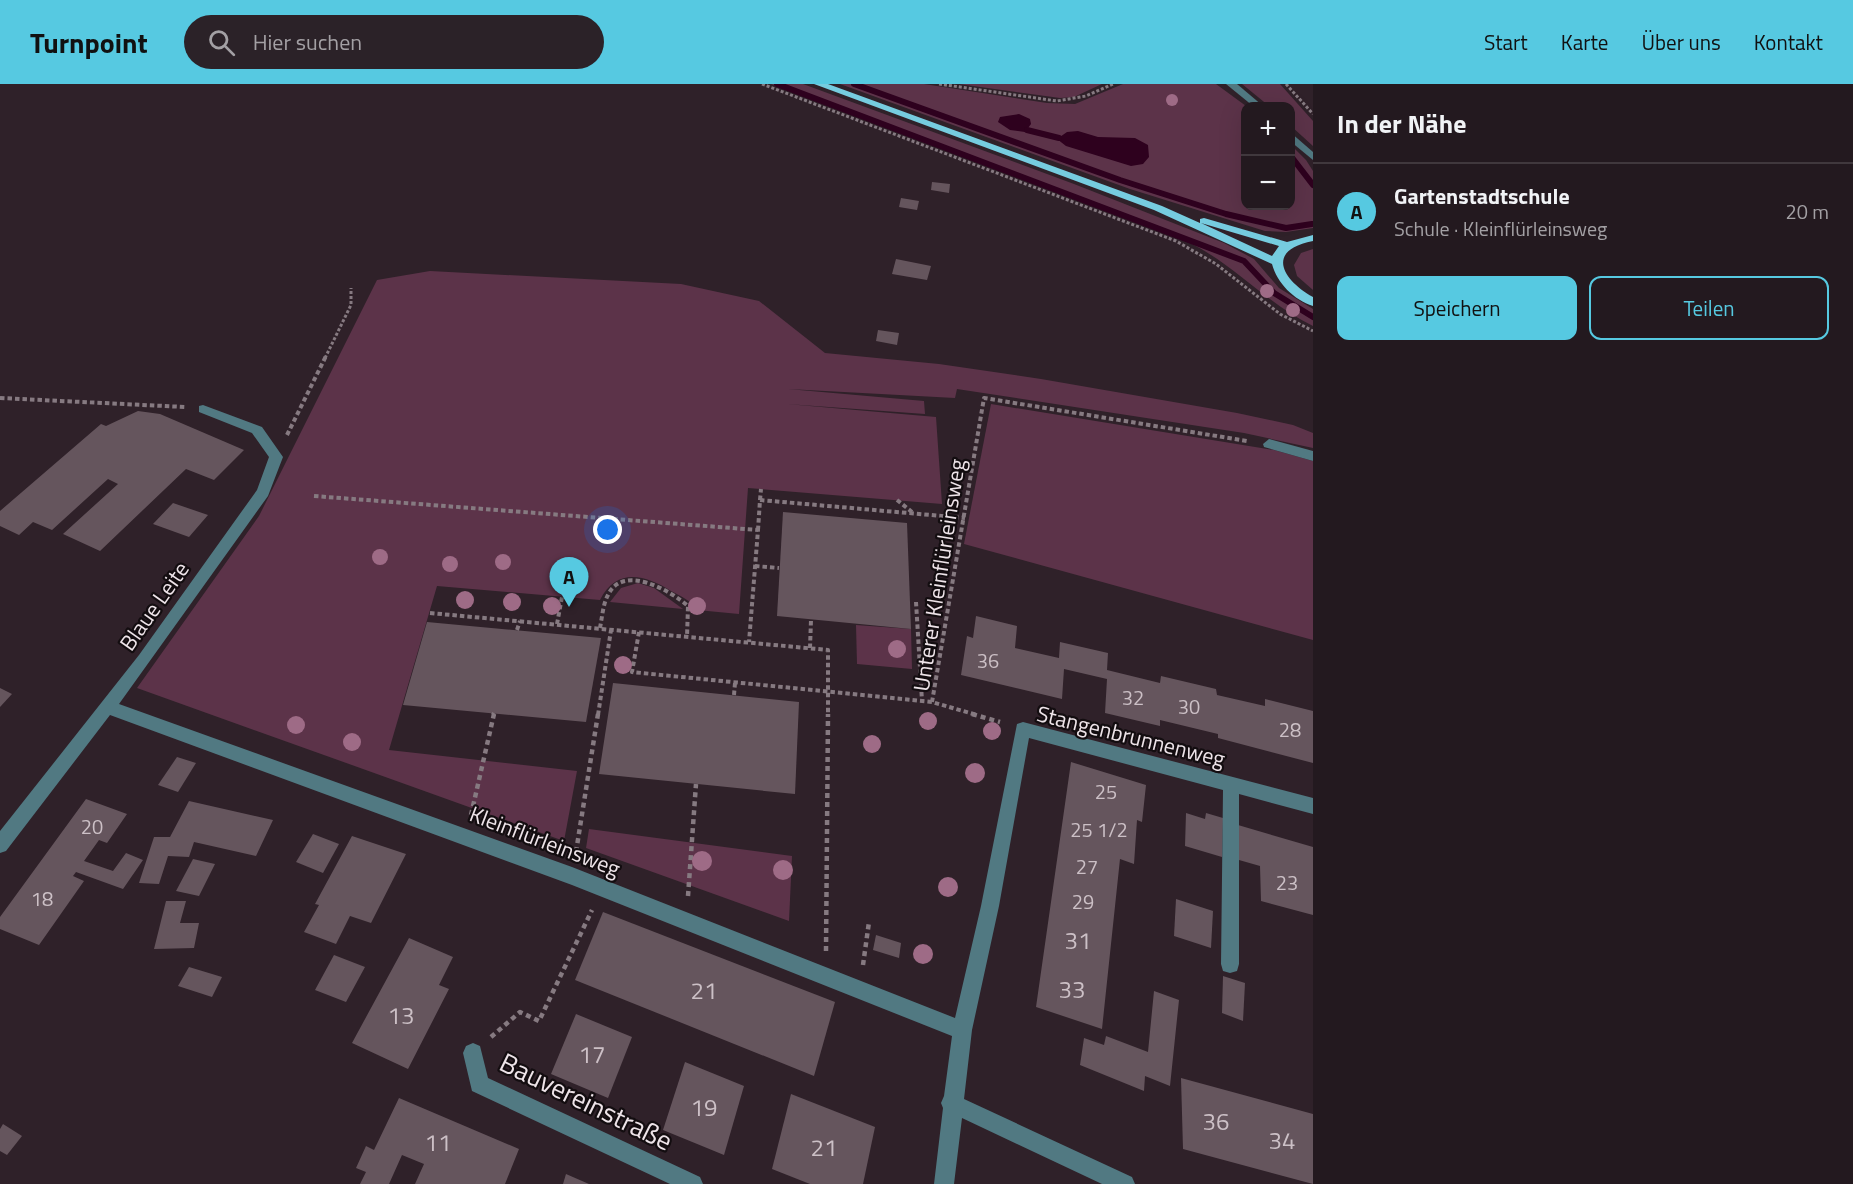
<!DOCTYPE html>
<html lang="de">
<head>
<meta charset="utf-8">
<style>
	:root { --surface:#23191f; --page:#2b2228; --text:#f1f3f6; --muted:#a3a0a4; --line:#40383d; --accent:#56c9e1 }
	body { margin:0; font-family:"Titillium Web",sans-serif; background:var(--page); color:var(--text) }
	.controls { position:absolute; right:18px; top:18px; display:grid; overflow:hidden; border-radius:12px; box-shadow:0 6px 24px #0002 }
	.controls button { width:54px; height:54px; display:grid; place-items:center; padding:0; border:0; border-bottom:2px solid var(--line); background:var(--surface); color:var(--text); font:30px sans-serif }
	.you { position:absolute; left:608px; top:446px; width:21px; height:21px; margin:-15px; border:4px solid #fff; border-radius:50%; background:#1a73e8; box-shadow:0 0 0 9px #1a73e833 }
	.badge { display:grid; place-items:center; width:39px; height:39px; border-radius:50%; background:var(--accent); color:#111; font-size:20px; font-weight:700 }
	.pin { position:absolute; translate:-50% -50px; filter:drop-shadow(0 2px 3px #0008) }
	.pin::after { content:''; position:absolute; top:32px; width:21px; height:18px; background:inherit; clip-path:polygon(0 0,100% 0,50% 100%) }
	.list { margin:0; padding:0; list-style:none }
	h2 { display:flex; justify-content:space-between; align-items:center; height:78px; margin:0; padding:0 24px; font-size:26px }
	h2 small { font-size:20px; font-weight:400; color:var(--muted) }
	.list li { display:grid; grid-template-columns:39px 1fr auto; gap:18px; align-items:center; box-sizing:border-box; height:96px; padding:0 24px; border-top:2px solid var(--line) }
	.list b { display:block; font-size:22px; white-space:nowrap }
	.list p { margin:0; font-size:20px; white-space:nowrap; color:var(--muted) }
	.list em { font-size:20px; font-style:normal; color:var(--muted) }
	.actions { display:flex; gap:12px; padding:18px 24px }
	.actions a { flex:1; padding:14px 0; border:2px solid var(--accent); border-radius:12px; text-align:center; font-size:21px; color:var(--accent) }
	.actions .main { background:var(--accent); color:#111 }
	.icon { flex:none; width:33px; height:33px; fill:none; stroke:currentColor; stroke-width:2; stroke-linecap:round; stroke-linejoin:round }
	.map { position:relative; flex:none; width:1313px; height:1100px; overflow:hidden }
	header { display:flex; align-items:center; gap:36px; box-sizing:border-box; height:84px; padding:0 30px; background:var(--accent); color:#111 }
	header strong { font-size:28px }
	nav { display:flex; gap:33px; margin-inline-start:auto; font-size:21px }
	.search { width:420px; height:54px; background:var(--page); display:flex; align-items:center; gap:15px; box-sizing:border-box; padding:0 21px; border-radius:33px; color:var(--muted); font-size:22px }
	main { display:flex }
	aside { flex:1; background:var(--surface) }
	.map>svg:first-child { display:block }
	.green { fill:#5c3349 }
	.water { fill:#2e011e }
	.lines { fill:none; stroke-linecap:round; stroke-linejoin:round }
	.stream { stroke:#2e011e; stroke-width:6 }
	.building { fill:#65555d }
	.path-far2 { stroke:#867a81; stroke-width:3; stroke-dasharray:3 2; stroke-linecap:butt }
	.path-far1 { stroke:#867a81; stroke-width:4; stroke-dasharray:4.5 3; stroke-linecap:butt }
	.path { stroke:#867a81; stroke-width:4.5; stroke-dasharray:5 4; stroke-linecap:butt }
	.minor { fill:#517982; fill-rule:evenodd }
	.major { fill:#76ccdf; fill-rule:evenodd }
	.tree { fill:#9e6b86 }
	.labels { text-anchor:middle; stroke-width:4.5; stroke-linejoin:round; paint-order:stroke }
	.number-label { font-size:20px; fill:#ccc0c6 }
	.street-label { font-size:22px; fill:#eee4e9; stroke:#130d10 }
	.near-number-label { font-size:24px; fill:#ccc0c6 }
	.near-street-label { font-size:27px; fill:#eee4e9; stroke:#130d10 }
</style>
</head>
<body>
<header>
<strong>Turnpoint</strong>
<div class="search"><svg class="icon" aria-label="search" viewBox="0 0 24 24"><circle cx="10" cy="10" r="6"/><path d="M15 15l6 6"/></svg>Hier suchen</div>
<nav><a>Start</a><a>Karte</a><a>Über uns</a><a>Kontakt</a></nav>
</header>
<main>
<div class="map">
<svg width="1313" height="1100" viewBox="0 0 1313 1100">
	<rect width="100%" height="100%" fill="#2f2129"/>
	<g class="green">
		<path d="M 771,0 L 803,0 L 1074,100 L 1224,159 L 1254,175 L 1279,204 L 1313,225 L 1313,242 C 1267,220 1234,180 1188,158 Z"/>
		<polygon points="840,0 924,0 1047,19 1075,20 1123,0 1216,0 1246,22 1246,122 1290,122 1291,61 1306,76 1313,87 1313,144 1286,148 1265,147 1130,105"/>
		<polygon points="959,0 1102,0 1074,13 1060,14"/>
		<polygon points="1242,0 1280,0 1313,37 1313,62 1291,42 1290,22 1269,22"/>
		<polygon points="1313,165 1313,206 1297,192 1294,181 1301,169"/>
		<path d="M 430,187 L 681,200 L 759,217 L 825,269 L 939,280 L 1041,295 L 1237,329 L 1293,341 L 1313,349 L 1313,364 L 1244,349 L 957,305 L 955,314 L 788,305 L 924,317 L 925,330 L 787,320 L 936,333 L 942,420 L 748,404 L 739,530 L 697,526 C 689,515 682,513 671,507 C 645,491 617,483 600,516 L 437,502 L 389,666 L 577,687 L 564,757 L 137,604 L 259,432 L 377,196 Z"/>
		<polygon points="991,320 1274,366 1313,377 1313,556 964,460"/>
		<polygon points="638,499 654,504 683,525 610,518 621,504"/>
		<polygon points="856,541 911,545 912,585 857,580"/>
		<polygon points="589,745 792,772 789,837 586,764"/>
	</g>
	<g class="water">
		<polygon points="1019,30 1030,35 1031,40 1025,48 1010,46 998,38 1000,33"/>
		<polygon points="1078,47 1098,53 1135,54 1148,61 1149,73 1143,80 1131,82 1066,62 1057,55 1067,48"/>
	</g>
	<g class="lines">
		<g class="stream">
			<polyline points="777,0 1244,177 1274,209 1313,233"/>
			<polyline points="854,0 1120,96 1226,130 1286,144 1312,140"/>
			<polyline points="1027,46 1059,54"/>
			<polyline points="1290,71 1313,101"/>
		</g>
	</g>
	<g class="building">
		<polygon points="932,98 950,100 949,109 931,106"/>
		<polygon points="901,114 919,117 917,126 899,123"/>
		<polygon points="896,175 931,182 927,196 892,190"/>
		<polygon points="878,246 899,249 897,261 876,257"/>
		<polygon points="138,327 160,330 244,366 214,396 186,385 100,467 63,450 118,400 108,395 52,446 33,438 19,451 0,442 0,427 101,340 106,342"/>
		<polygon points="173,419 208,431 189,453 153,440"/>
		<polygon points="783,428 907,439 911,545 777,532"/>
		<polygon points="976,532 1017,542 1015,564 1059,574 1060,558 1108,569 1107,586 1160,599 1161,592 1216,605 1217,611 1265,622 1265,615 1313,627 1313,679 1218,654 1218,650 1160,636 1160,642 1105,629 1107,595 1064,585 1062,615 961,591 967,552 973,554"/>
		<polygon points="427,538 601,554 586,638 403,621"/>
		<polygon points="613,599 799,618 795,710 599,690"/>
		<polygon points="0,604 12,610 0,623"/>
		<polygon points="177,673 196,679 178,708 158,701"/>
		<polygon points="1071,678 1146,701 1142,738 1137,736 1134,780 1120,775 1102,945 1036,923"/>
		<polygon points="86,715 127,730 107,759 99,756 84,777 113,787 126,769 143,776 123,805 76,788 73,792 84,797 39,861 0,845 0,833"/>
		<polygon points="189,717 273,736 256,772 194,758 189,773 168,772 159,800 139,799 154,753 170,753"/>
		<polygon points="1186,729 1205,735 1206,729 1223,734 1222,773 1185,762"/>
		<polygon points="1238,741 1313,763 1313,831 1261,817 1260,782 1239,776"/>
		<polygon points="313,750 339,760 323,789 296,778"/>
		<polygon points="352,752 406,770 371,839 350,832 336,860 304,848 319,821 315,820"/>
		<polygon points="193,775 215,780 199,812 176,807"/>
		<polygon points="1176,815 1213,827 1211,864 1174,852"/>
		<polygon points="166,817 186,817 180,839 199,839 194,864 154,865"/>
		<polygon points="603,828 835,918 814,992 575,896"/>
		<polygon points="876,851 901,859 899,874 873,866"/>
		<polygon points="409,854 453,873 439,901 449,905 408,985 352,959"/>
		<polygon points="334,871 365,883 346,918 315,906"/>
		<polygon points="189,883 222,893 212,913 178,902"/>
		<polygon points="1223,892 1245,899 1243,937 1222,929"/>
		<polygon points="1154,907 1179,916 1170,1002 1145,992 1144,1007 1080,981 1084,954 1104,961 1106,952 1148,968"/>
		<polygon points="576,930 632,953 608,1014 551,990"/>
		<polygon points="685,978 744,1002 724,1071 663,1046"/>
		<polygon points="1181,994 1313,1030 1313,1100 1183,1065"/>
		<polygon points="791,1010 875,1043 863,1100 810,1100 772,1085"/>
		<polygon points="399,1014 519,1065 505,1100 415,1100 424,1080 402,1071 389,1100 360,1100 366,1088 356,1084 366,1062 374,1066"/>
		<polygon points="3,1040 22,1052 7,1071 0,1067 0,1045"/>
		<polygon points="566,1090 589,1100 563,1100"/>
	</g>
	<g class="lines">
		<g class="path-far2">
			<polyline points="762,0 1176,157 1216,180 1280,230 1313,247"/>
			<polyline points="939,0 1057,17 1086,12 1113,0"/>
			<polyline points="1286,0 1313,30"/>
			<polyline points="325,274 351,221 351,204"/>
		</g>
		<g class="path-far1">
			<polyline points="0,314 185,323"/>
			<polyline points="287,351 326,272"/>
			<polyline points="314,412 758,446 749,558"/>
			<polyline points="760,416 761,405"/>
			<polyline points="897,416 912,428"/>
			<polyline points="758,446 760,416 965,434"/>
			<polyline points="755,482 779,484"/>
			<polyline points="916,518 922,617"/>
			<polyline points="430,529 828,566 828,631"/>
			<polyline points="557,540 562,513"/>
			<path d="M 600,544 C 602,534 603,520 608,511 C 623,479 671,507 688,522 L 687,553"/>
			<polyline points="517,546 520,537"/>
			<polyline points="639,548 632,588 932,618 977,631"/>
			<polyline points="810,564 811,536"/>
			<polyline points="734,611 735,599"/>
			<polyline points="932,618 984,314 1247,357"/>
			<polyline points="493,631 494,629"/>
			<polyline points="598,631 611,546"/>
		</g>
		<g class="path">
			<polyline points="972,630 1000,638"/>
			<polyline points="471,731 494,630"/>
			<polyline points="576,768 598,630"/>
			<polyline points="688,812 696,700"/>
			<polyline points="826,867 828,630"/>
			<polyline points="863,881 869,838"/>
			<polyline points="491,953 520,928 539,937 592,826"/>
		</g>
		<g class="minor">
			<polygon points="1226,0 1237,0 1263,22 1253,22"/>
			<polygon points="1290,48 1313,68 1313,76 1290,57"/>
			<polygon points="203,321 262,343 283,373 268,412 119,620 572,783 955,934 981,822 1017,640 1023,638 1313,714 1313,730 1239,710 1239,880 1237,887 1230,889 1223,887 1221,880 1223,706 1029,654 999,822 972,946 964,1015 1132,1093 1135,1100 1102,1100 962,1034 954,1100 934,1100 943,1024 941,1019 944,1012 952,952 572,801 110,631 6,767 0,769 0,747 139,571 257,406 269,373 252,349 199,328 199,322"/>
			<polygon points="1269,355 1313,367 1313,377 1264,363 1263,360"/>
			<polygon points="473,959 480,962 488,994 700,1093 703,1100 670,1100 472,1007 463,969 466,962"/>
		</g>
		<path class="major" d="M 814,0 L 828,0 L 1162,122 L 1200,139 L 1200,135 L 1204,134 L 1287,158 L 1313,151 L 1313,157 C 1266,166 1281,195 1313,213 L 1313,222 C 1294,216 1277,199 1272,180 L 1154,126 ZM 1201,139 L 1279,162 L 1272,172 Z"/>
	</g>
	<g class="tree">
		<circle cx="1172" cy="16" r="6"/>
		<circle cx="1267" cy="207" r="7"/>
		<circle cx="1293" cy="226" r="7"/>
		<circle cx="380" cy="473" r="8"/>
		<circle cx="503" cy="478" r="8"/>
		<circle cx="450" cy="480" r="8"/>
		<circle cx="465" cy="516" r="9"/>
		<circle cx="512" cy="518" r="9"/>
		<circle cx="552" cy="522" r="9"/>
		<circle cx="697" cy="522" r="9"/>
		<circle cx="897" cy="565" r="9"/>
		<circle cx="623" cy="581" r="9"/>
		<circle cx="928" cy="637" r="9"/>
		<circle cx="296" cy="641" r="9"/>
		<circle cx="992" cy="647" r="9"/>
		<circle cx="352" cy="658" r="9"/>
		<circle cx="872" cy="660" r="9"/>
		<circle cx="975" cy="689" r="10"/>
		<circle cx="702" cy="777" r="10"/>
		<circle cx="783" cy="786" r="10"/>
		<circle cx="948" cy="803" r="10"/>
		<circle cx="923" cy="870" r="10"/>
	</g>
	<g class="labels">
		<g class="number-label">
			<text x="988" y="584">36</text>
			<text x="1133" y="621">32</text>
			<text x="1189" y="630">30</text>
			<text x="1290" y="653">28</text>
			<text x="1106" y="715">25</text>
			<text x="92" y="750">20</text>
			<text x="1099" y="753">25 1/2</text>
			<text x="1087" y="790">27</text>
			<text x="1287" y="806">23</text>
			<text x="42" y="822">18</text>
			<text x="1083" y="825">29</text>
		</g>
		<g class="street-label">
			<text transform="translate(939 491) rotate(-81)" y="8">Unterer Kleinflürleinsweg</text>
			<text transform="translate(154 522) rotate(-55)" y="8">Blaue Leite</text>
			<text transform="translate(1131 652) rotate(14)" y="8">Stangenbrunnenweg</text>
			<text transform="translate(545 757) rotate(21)" y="8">Kleinflürleinsweg</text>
		</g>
		<g class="near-number-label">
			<text x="1078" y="865">31</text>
			<text x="1072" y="914">33</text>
			<text x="704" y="915">21</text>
			<text x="401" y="940">13</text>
			<text x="592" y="979">17</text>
			<text x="704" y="1032">19</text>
			<text x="1216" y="1046">36</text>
			<text x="1282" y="1065">34</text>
			<text x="438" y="1067">11</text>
			<text x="824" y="1072">21</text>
		</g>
		<g class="near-street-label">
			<text transform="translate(586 1018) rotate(26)" y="9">Bauvereinstraße</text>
		</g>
	</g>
</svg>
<div class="controls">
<button>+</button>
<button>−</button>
</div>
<div class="you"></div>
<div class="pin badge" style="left:569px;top:523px">A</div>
</div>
<aside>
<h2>In der Nähe<small></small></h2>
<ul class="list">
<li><span class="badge">A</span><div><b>Gartenstadtschule</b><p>Schule · Kleinflürleinsweg</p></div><em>20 m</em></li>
</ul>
<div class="actions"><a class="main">Speichern</a><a>Teilen</a></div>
</aside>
</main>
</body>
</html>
